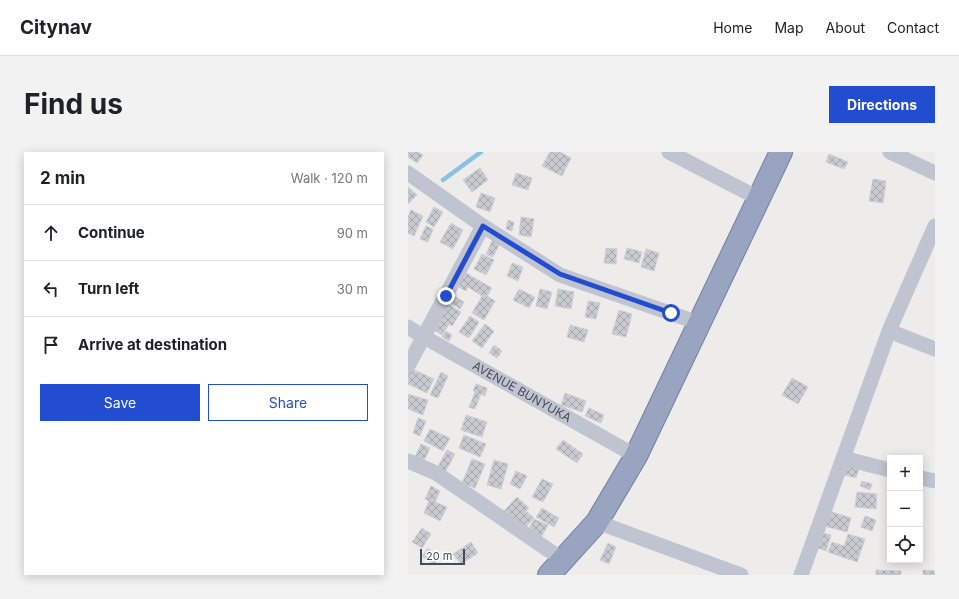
<!DOCTYPE html>
<html lang="en">
<head>
<meta charset="utf-8">
<style>
	:root { --surface:#fff; --page:#f2f2f2; --text:#202124; --muted:#757577; --line:#e0e0e0; --accent:#234dd0 }
	body { margin:0; font-family:Inter,sans-serif; background:var(--page); color:var(--text) }
	.controls { position:absolute; right:12px; bottom:12px; display:grid; overflow:hidden; border-radius:0px; box-shadow:0 2px 10px #0003 }
	.controls button { width:36px; height:36px; display:grid; place-items:center; padding:0; border:0; border-bottom:1px solid var(--line); background:var(--surface); color:var(--text); font:20px sans-serif }
	.scale { position:absolute; left:12px; bottom:10px; width:45px; box-sizing:border-box; padding-left:4px; border:2px solid #454b57; border-top:0; font-size:11px; line-height:14px; white-space:nowrap; color:#454b57; -webkit-text-stroke:3px #fff; paint-order:stroke }
	.stop { position:absolute; width:12px; height:12px; margin:-9px; border:3px solid #234dd0; border-radius:50%; background:#fff }
	.stop.end { background:#234dd0; border-color:#fff; box-shadow:0 1px 4px #0008 }
	.list { margin:0; padding:0; list-style:none }
	h2 { display:flex; justify-content:space-between; align-items:center; height:52px; margin:0; padding:0 16px; font-size:17px }
	h2 small { font-size:13px; font-weight:400; color:var(--muted) }
	.list li { display:grid; grid-template-columns:26px 1fr auto; gap:12px; align-items:center; box-sizing:border-box; height:56px; padding:0 16px; border-top:1px solid var(--line) }
	.list b { display:block; font-size:15px; white-space:nowrap }
	.list em { font-size:13px; font-style:normal; color:var(--muted) }
	.actions { display:flex; gap:8px; padding:12px 16px }
	.actions a { flex:1; padding:9px 0; border:1px solid var(--accent); border-radius:0px; text-align:center; font-size:14px; color:var(--accent) }
	.actions .main { background:var(--accent); color:#fff }
	.icon { flex:none; width:22px; height:22px; fill:none; stroke:currentColor; stroke-width:2; stroke-linecap:round; stroke-linejoin:round }
	.map { position:relative; flex:none; width:527px; height:423px; overflow:hidden; border-radius:0px }
	header { display:flex; align-items:center; gap:24px; box-sizing:border-box; height:56px; padding:0 20px; background:var(--surface); border-bottom:1px solid var(--line) }
	header strong { font-size:19px }
	nav { display:flex; gap:22px; margin-inline-start:auto; font-size:14px }
	.intro { display:flex; align-items:center; justify-content:space-between; box-sizing:border-box; height:96px; padding:0 24px }
	h1 { margin:0; font-size:28px }
	.button { padding:10px 18px; border-radius:0px; background:var(--accent); color:#fff; font-size:14px; font-weight:700 }
	main { display:flex; gap:24px; padding:0 24px }
	aside { flex:1; background:var(--surface); border-radius:0px; box-shadow:0 2px 10px #0003 }
	.map>svg:first-child { display:block }
	.lines { fill:none; stroke-linecap:round; stroke-linejoin:round }
	.stream { stroke:#89c1e5; stroke-width:4.5 }
	.building { fill:url(#building-cross-hatch); stroke:#cfd0d7 }
	.trunk-casing { stroke:#707fa4; stroke-width:24 }
	.minor { stroke:#bfc4d0; stroke-width:15 }
	.trunk { stroke:#98a4c0; stroke-width:22 }
	.route { stroke:#234dd0; stroke-width:5 }
	.labels { text-anchor:middle; stroke-width:4; stroke-linejoin:round; paint-order:stroke }
	.street-label { font-size:12px; fill:#454b57; stroke:#fff }
</style>
</head>
<body>
<header>
<strong>Citynav</strong>
<nav><a>Home</a><a>Map</a><a>About</a><a>Contact</a></nav>
</header>
<div class="intro"><h1>Find us</h1><a class="button">Directions</a></div>
<main>
<aside>
<h2>2 min<small>Walk · 120 m</small></h2>
<ul class="list">
<li><svg class="icon" aria-label="ahead" viewBox="0 0 24 24"><path d="M12 20V5M6 11l6-6 6 6"/></svg><div><b>Continue</b></div><em>90 m</em></li>
<li><svg class="icon" aria-label="left" viewBox="0 0 24 24"><path d="M17 20v-9H6M10 6l-5 5 5 5"/></svg><div><b>Turn left</b></div><em>30 m</em></li>
<li><svg class="icon" aria-label="arrive" viewBox="0 0 24 24"><path d="M6 21V4h12l-3 4 3 4H6"/></svg><div><b>Arrive at destination</b></div></li>
</ul>
<div class="actions"><a class="main">Save</a><a>Share</a></div>
</aside>
<div class="map">
<svg width="527" height="423" viewBox="0 0 527 423">
	<defs>
		<pattern id="building-cross-hatch" width="8" height="8" patternUnits="userSpaceOnUse"><rect width="8" height="8" fill="#c9c9d0"/><path d="M0 0l8 8M0 8l8-8" fill="none" stroke="#a5a5ac"/></pattern>
	</defs>
	<rect width="100%" height="100%" fill="#eeebeb"/>
	<g class="lines">
		<polyline class="stream" points="35,28 73,0"/>
	</g>
	<g class="building">
		<polygon points="0,0 10,0 15,3 9,11 0,5"/>
		<polygon points="142,0 152,0 163,6 154,24 134,14"/>
		<polygon points="421,2 440,10 436,17 418,10"/>
		<polygon points="72,16 80,28 64,40 55,28"/>
		<polygon points="108,21 124,26 120,38 104,33"/>
		<polygon points="465,27 478,29 475,51 461,49"/>
		<polygon points="0,35 9,43 0,52"/>
		<polygon points="73,41 87,46 82,60 68,55"/>
		<polygon points="26,55 35,60 26,75 18,70"/>
		<polygon points="3,58 15,64 6,84 0,81 0,65"/>
		<polygon points="113,65 126,67 123,85 111,83"/>
		<polygon points="100,68 106,70 104,79 98,77"/>
		<polygon points="43,71 55,78 45,97 32,90"/>
		<polygon points="18,74 25,77 20,90 12,87"/>
		<polygon points="85,87 92,91 85,105 78,102"/>
		<polygon points="198,96 209,97 208,112 196,111"/>
		<polygon points="219,96 234,100 231,111 216,107"/>
		<polygon points="238,97 251,101 246,119 233,115"/>
		<polygon points="74,102 86,108 78,123 66,117"/>
		<polygon points="104,111 115,115 110,129 99,124"/>
		<polygon points="58,121 84,136 79,144 87,149 76,168 64,161 74,144 60,135 58,139 49,134"/>
		<polygon points="111,137 127,145 121,156 105,148"/>
		<polygon points="132,137 144,140 139,157 128,154"/>
		<polygon points="150,137 166,140 163,157 147,154"/>
		<polygon points="43,142 56,150 52,157 39,149"/>
		<polygon points="180,149 192,151 188,167 177,165"/>
		<polygon points="38,151 53,160 44,174 41,172 34,183 21,175"/>
		<polygon points="211,158 224,162 218,185 204,182"/>
		<polygon points="62,164 71,170 61,186 51,180"/>
		<polygon points="77,172 86,179 74,196 64,189"/>
		<polygon points="162,173 180,178 176,190 159,185"/>
		<polygon points="38,179 44,183 41,189 34,185"/>
		<polygon points="86,193 94,199 89,206 81,201"/>
		<polygon points="2,216 26,227 19,241 0,232 0,219"/>
		<polygon points="33,220 40,224 30,246 22,243"/>
		<polygon points="384,226 400,235 390,252 374,243"/>
		<polygon points="68,232 79,236 77,244 73,242 67,257 61,255 67,240 65,239"/>
		<polygon points="157,241 178,249 174,260 153,253"/>
		<polygon points="0,242 20,248 15,263 0,257"/>
		<polygon points="181,256 196,263 193,271 177,264"/>
		<polygon points="58,263 79,270 74,285 53,278"/>
		<polygon points="10,266 18,269 12,284 5,281"/>
		<polygon points="22,277 42,286 35,299 16,289"/>
		<polygon points="56,283 78,292 72,305 51,296"/>
		<polygon points="155,288 175,302 169,311 148,297"/>
		<polygon points="13,292 22,296 16,309 7,305"/>
		<polygon points="39,298 47,302 36,322 28,318"/>
		<polygon points="64,307 77,312 67,336 54,331"/>
		<polygon points="86,308 100,312 93,337 79,333"/>
		<polygon points="437,309 452,313 448,326 433,322"/>
		<polygon points="108,319 119,324 112,337 102,332"/>
		<polygon points="134,327 145,332 135,350 124,345"/>
		<polygon points="454,329 464,332 462,338 452,334"/>
		<polygon points="23,334 32,339 27,350 39,355 32,369 16,361 21,349 17,347"/>
		<polygon points="449,340 469,342 468,357 447,355"/>
		<polygon points="109,345 121,356 118,359 126,366 116,377 96,359"/>
		<polygon points="134,356 151,366 146,375 128,365"/>
		<polygon points="421,359 443,366 439,380 416,374"/>
		<polygon points="457,364 468,368 464,379 453,375"/>
		<polygon points="126,367 140,373 133,386 120,379"/>
		<polygon points="14,376 23,382 14,396 4,390"/>
		<polygon points="415,381 423,383 418,399 410,396"/>
		<polygon points="440,382 457,387 449,410 420,400 424,390 436,394"/>
		<polygon points="63,390 70,401 53,412 45,402"/>
		<polygon points="200,391 208,395 201,412 192,408"/>
		<polygon points="20,396 31,406 26,413 14,404"/>
		<polygon points="468,418 493,419 493,423 468,423"/>
		<polygon points="515,418 527,419 527,423 515,423"/>
	</g>
	<g class="lines">
		<defs>
			<polyline id="trunk" points="141,423 189,370 228,304 373,0"/>
		</defs>
		<use href="#trunk" class="trunk-casing"/>
		<g class="minor">
			<polyline points="261,0 352,47"/>
			<polyline points="482,0 527,21"/>
			<polyline points="0,21 75,74 152,123 291,171"/>
			<path id="s1" d="M 0,175 L 16,185 L 228,304"/>
			<polyline points="481,179 527,197"/>
			<polyline points="0,214 75,74"/>
			<polyline points="435,306 482,318"/>
			<polyline points="0,309 28,321 155,408"/>
			<polyline points="512,326 527,329"/>
			<polyline points="189,370 333,423"/>
			<polyline points="393,423 481,179 527,74"/>
		</g>
		<use href="#trunk" class="trunk"/>
	</g>
	<g class="lines">
		<polyline class="route" points="38,144 75,74 152,122 263,161"/>
	</g>
	<g class="labels">
		<g class="street-label">
			<text dy="4" stroke="none"><textPath href="#s1" startOffset="131">AVENUE BUNYUKA</textPath></text>
		</g>
	</g>
</svg>
<div class="controls">
<button>+</button>
<button>−</button>
<button><svg class="icon" aria-label="locate" viewBox="0 0 24 24"><circle cx="12" cy="12" r="6"/><path d="M12 2v4M12 18v4M2 12h4M18 12h4"/></svg></button>
</div>
<div class="scale">20 m</div>
<div class="stop" style="left:263px;top:161px"></div>
<div class="stop end" style="left:38px;top:144px"></div>
</div>
</main>
</body>
</html>
